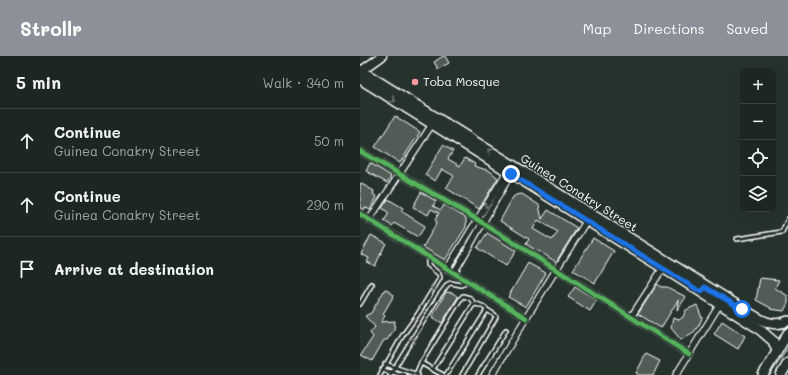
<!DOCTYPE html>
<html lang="en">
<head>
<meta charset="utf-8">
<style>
	:root { --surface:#1c2622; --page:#29322f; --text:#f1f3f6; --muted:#a0a5a5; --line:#3a4340; --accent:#8c9099 }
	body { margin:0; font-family:Mali,sans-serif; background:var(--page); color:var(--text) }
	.controls { position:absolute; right:12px; top:12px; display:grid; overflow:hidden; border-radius:8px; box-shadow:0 4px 16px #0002 }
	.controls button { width:36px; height:36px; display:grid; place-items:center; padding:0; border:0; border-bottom:1px solid var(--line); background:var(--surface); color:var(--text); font:20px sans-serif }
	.stop { position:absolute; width:12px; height:12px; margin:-9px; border:3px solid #1a73e8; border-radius:50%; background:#fff }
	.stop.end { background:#1a73e8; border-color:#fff; box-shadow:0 1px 4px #0008 }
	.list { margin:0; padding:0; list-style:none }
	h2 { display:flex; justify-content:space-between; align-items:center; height:52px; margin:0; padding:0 16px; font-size:17px }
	h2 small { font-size:13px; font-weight:400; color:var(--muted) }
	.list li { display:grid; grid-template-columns:26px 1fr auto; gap:12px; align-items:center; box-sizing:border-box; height:64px; padding:0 16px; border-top:1px solid var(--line) }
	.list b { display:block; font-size:15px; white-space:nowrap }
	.list p { margin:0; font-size:13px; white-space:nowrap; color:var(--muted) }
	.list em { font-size:13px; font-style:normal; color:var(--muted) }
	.icon { flex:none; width:22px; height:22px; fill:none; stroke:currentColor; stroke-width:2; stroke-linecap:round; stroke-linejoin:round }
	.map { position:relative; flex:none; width:428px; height:319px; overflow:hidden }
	header { display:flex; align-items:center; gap:24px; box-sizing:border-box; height:56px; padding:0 20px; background:var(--accent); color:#fff }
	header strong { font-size:19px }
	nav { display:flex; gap:22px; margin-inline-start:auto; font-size:14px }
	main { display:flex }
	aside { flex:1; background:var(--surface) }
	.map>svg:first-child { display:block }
	.building { fill:#515c57; stroke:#fff; fill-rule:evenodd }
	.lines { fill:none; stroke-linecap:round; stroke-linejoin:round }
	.service-casing { stroke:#fff; stroke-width:6 }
	.minor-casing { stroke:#fff; stroke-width:8 }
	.secondary-casing { stroke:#fff; stroke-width:11 }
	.primary-casing { stroke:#fff; stroke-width:12 }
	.service { stroke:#26332d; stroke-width:3 }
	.minor { stroke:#26332d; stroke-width:5.5 }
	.secondary { stroke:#26332d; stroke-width:8 }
	.primary { stroke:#26332d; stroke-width:9 }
	.tram { stroke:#fff; stroke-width:1 }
	.cycleway-casing { stroke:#26332d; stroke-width:8 }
	.cycleway { stroke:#56b35d; stroke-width:5 }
	.oneway { stroke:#727a76 }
	.route { stroke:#1a73e8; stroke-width:5 }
	.poi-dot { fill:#ff9aa2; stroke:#26332d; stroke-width:1.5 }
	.labels { text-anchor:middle; stroke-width:3; stroke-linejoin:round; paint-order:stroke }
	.poi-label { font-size:12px; fill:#fff; stroke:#26332d; text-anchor:start }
	.street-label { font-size:12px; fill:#fff; stroke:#26332d }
</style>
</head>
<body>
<header>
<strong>Strollr</strong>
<nav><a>Map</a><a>Directions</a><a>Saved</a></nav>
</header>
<main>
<aside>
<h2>5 min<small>Walk · 340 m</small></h2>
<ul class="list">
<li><svg class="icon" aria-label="ahead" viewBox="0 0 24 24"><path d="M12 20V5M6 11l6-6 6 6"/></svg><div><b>Continue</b><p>Guinea Conakry Street</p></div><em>50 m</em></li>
<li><svg class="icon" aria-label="ahead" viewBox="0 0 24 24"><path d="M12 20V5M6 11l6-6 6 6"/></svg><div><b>Continue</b><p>Guinea Conakry Street</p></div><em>290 m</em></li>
<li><svg class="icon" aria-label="arrive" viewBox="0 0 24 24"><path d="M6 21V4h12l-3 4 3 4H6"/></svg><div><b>Arrive at destination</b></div></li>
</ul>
</aside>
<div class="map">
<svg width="428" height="319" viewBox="0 0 428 319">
	<rect width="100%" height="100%" fill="#26332d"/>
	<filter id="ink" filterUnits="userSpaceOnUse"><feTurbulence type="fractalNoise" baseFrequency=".025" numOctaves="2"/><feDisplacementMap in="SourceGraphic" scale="8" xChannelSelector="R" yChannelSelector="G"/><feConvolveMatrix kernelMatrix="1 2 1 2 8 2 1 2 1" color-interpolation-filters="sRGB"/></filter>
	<g filter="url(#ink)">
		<g class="building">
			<polygon points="83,0 85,0 89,7 78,13 74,6"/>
			<polygon points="35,60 60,76 40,107 15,91"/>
			<polygon points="83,89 93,95 88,103 100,110 105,102 115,108 114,110 130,115 138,122 119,153 86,132 94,120 82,113 75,125 65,119"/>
			<polygon points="10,107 31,120 27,127 6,115"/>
			<polygon points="0,127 14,135 13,138 17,141 10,154 5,151 4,154 0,152"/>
			<polygon points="61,136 76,145 73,150 81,154 84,149 106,162 106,171 85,204 63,191 77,166 75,164 79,157 71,153 68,159 53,151"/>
			<path d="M 162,138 L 179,149 L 182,163 L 188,154 L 217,172 L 196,206 L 179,195 L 179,196 L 166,188 L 169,183 L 140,165 L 153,141 L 156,139 ZM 178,164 L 198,176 L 192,184 L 173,173 Z"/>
			<polygon points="28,143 43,152 41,155 65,170 58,181 34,167 32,170 24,165 29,157 22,152"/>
			<polygon points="127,177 156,195 146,210 117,192"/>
			<polygon points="11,179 26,187 15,210 7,206 9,202 1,198"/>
			<polygon points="233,182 254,195 235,227 213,214"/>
			<polygon points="168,207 186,217 166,251 148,241"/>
			<polygon points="400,222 419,224 415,232 428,240 428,247 424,255 410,253 411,252 396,244"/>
			<polygon points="297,228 301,231 307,231 326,241 317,254 318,244 301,272 278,258"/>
			<polygon points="215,231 237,244 230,255 208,241"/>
			<polygon points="25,233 34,239 23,258 25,260 21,266 35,265 34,274 27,284 24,284 12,305 1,299 13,281 10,277 15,271 5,260 11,257"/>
			<polygon points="86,236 93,237 98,241 82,267 72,261"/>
			<polygon points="337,249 342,262 339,269 334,276 321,284 311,272 313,262 319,264 323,261 326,254"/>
			<polygon points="362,265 385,280 378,293 354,278"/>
			<polygon points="286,298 300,305 293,319 279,319 276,317"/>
		</g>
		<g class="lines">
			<defs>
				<g id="service">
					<polyline points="377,183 422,176 428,163"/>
					<polyline points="0,248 12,228"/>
					<polyline points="113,249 117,248 124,251 127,254"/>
					<polyline points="61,307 83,319"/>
					<polyline points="25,308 58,319"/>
					<polyline points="22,314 45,319"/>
					<polyline points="56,318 61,307 101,242 103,240 110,242 113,246 113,249 73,313"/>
					<polyline points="20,319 43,279 58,258 80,222 79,218 68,209 68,201"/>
					<polyline points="30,319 79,240 88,228 91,227 101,229 108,226"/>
					<polyline points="86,319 127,254 135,259 136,261 102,319"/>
					<polyline points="118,319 146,274"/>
				</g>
				<g id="minor">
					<polyline points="0,95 118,164 329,298"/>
					<polyline points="0,158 166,262"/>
					<polyline points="9,164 73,67"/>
					<polyline points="87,213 148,114"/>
					<polyline points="94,217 152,116"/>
					<polyline points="271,261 303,212"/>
					<polyline points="132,319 166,262 227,164"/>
					<polyline points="316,319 360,248"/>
				</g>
				<polyline id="secondary" points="0,16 22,0"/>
				<g id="primary">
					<path d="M 0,14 L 393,259 C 404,266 415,271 428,265"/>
					<polyline points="0,23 303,212 398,272 413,285 417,295"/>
					<polyline points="403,319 428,277"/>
					<polyline points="421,319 428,307"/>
				</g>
			</defs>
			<use href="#service" class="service-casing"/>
			<use href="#minor" class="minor-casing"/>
			<use href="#secondary" class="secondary-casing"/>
			<use href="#primary" class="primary-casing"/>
			<use href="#service" class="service"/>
			<use href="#minor" class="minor"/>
			<use href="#secondary" class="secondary"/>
			<use href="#primary" class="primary"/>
			<polyline class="tram" points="410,319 428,292"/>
			<defs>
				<g id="cycleway">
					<polyline points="0,95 118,164 329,298"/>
					<polyline points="0,158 166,262"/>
				</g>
			</defs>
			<use href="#cycleway" class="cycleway-casing"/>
			<use href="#cycleway" class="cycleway"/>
		</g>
		<defs><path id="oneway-chevron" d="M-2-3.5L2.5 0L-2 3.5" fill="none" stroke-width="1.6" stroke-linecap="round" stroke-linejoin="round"/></defs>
		<g class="oneway">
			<use href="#oneway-chevron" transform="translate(33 44) rotate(31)"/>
			<use href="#oneway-chevron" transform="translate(130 95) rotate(-148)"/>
			<use href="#oneway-chevron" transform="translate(127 149) rotate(121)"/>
			<use href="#oneway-chevron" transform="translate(73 233) rotate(121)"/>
			<use href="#oneway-chevron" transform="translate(53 284) rotate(-58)"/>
		</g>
	</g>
	<g class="lines" filter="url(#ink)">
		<polyline class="route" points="151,118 341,236 345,231 382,253"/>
	</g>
	<circle class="poi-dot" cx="55" cy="26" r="4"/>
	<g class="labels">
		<g class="poi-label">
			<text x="63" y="30">Toba Mosque</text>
		</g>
		<g class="street-label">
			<text transform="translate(219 137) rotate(32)" y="4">Guinea Conakry Street</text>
		</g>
	</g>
</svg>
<div class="controls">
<button>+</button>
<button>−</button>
<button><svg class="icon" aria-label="locate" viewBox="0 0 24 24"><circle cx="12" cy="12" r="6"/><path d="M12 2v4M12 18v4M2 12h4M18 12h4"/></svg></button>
<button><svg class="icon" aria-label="layers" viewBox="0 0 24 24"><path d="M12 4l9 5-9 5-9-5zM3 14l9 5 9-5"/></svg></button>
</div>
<div class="stop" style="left:382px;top:253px"></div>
<div class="stop end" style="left:151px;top:118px"></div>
</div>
</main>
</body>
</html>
